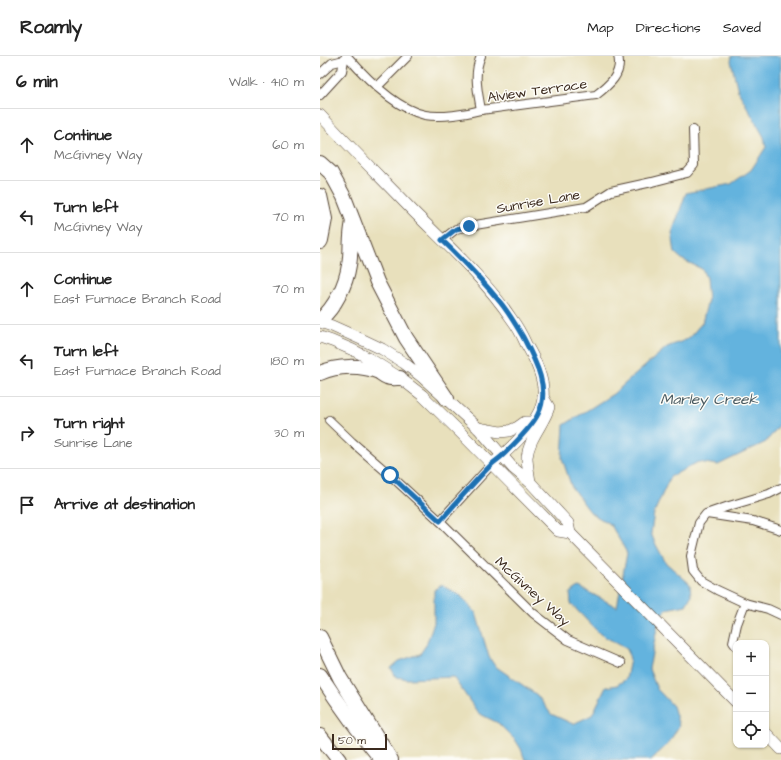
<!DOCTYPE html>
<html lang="en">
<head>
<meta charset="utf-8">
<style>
	:root { --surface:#fff; --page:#f6f6f6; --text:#222; --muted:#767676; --line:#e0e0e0 }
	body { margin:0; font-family:"Architects Daughter",sans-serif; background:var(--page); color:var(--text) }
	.controls { position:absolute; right:12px; bottom:12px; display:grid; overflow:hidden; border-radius:8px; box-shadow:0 1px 3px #0004 }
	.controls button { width:36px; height:36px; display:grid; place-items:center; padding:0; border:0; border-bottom:1px solid var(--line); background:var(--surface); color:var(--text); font:20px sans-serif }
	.scale { position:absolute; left:12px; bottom:10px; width:55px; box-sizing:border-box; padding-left:4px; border:2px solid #3b2a1e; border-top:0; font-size:11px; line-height:14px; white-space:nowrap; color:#3b2a1e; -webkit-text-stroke:3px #fdfcf7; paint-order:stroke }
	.stop { position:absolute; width:12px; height:12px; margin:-9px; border:3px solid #1f6fb2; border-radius:50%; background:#fff }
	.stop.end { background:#1f6fb2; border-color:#fff; box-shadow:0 1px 4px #0008 }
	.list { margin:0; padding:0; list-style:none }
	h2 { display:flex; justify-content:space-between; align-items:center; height:52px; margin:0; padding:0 16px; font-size:17px }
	h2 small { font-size:13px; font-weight:400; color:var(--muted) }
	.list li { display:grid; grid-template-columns:26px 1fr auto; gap:12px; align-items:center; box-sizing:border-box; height:72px; padding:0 16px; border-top:1px solid var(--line) }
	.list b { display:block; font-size:15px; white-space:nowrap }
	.list p { margin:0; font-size:13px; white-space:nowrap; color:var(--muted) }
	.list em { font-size:13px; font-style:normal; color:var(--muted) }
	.icon { flex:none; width:22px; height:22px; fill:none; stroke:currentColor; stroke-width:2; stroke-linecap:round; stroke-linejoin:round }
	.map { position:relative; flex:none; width:461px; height:704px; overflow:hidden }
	header { display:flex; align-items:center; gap:24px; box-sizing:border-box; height:56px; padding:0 20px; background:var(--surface); border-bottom:1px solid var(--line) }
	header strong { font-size:19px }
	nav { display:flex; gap:22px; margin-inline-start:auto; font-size:14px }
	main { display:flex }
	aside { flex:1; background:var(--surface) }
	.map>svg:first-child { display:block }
	.water { fill:#64b3de; stroke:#506e7e }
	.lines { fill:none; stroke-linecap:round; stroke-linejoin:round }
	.street-casing { stroke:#554536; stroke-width:10 }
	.secondary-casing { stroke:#554536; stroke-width:12 }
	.highway-casing { stroke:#554536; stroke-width:16 }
	.street { stroke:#fff; stroke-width:8 }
	.secondary { stroke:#fff; stroke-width:11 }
	.highway { stroke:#fff; stroke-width:14 }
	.route { stroke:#1f6fb2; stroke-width:5 }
	.labels { text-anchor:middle; stroke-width:3; stroke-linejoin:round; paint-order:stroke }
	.street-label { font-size:14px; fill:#3b2a1e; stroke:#fdfcf7 }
	.water-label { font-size:15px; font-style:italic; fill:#495a61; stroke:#fdfcf7 }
</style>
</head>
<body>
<header>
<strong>Roamly</strong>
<nav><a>Map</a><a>Directions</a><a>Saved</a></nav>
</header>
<main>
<aside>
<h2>6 min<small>Walk · 410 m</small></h2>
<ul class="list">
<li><svg class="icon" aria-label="ahead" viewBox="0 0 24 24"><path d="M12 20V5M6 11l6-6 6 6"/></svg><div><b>Continue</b><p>McGivney Way</p></div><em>60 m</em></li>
<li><svg class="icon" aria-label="left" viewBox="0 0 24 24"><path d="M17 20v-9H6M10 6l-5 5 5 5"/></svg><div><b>Turn left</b><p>McGivney Way</p></div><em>70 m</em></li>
<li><svg class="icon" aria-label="ahead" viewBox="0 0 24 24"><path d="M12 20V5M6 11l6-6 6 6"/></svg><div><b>Continue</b><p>East Furnace Branch Road</p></div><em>70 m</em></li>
<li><svg class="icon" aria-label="left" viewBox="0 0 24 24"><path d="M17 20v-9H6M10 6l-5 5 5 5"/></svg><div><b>Turn left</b><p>East Furnace Branch Road</p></div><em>180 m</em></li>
<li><svg class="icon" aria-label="right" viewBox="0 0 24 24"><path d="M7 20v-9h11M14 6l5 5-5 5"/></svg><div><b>Turn right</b><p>Sunrise Lane</p></div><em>30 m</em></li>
<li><svg class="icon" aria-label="arrive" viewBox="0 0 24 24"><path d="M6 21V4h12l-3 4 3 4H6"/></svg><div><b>Arrive at destination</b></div></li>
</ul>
</aside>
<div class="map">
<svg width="461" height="704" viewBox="0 0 461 704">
	<rect width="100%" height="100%" fill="#fdfcf7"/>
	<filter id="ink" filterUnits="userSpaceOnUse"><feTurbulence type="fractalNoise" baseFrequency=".025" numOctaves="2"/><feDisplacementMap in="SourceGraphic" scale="8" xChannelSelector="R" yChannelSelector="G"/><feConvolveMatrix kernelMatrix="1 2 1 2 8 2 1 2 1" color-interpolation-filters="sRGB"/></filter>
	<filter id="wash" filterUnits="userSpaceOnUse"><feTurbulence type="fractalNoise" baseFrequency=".012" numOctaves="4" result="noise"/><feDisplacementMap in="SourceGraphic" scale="16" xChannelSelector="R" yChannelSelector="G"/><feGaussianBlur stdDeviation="0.9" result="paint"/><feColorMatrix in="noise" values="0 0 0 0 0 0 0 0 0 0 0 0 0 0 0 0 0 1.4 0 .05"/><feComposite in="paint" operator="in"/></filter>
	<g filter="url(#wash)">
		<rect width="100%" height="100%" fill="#e8e0bc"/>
		<polygon class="water" points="412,0 461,0 461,367 446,386 398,409 378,406 350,421 334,457 331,477 335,487 346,507 370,528 371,540 366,549 346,553 339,562 329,613 337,633 353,650 359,670 348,688 331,704 205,704 201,693 196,685 178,667 158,657 133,621 88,623 76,621 71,612 79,605 100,598 106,589 114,567 114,534 122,529 141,540 156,557 169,601 175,610 217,639 231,658 253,668 272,659 286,631 297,629 306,623 310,603 307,593 280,578 251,548 250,537 259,531 297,551 307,497 291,469 271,457 252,432 242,402 244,369 293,338 347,291 368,283 382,267 388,244 386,222 382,213 363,204 355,197 352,177 366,137 411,128 431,114 446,91 444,81 418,35 411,5"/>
	</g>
	<g filter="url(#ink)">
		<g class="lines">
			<defs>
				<g id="street">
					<path d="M 27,0 C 46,22 76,53 105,59 C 121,62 146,58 161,54 L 276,39 C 289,29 303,18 298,0"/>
					<polyline points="0,18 12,7 24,4"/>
					<polyline points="57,31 88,0"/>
					<polyline points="0,39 22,15 24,4 26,0"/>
					<path d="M 161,54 C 158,36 153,18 161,0"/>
					<polyline points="122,184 136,173 149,170 266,151 291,135 332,126 367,117 374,109 373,74"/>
					<polyline points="9,364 32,386 70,419 120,465 213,557 248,584 301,607"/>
					<polyline points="461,432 449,438 409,450 386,458 379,467 371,500 373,515 381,525 397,534 425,547 448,553 461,559"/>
					<polyline points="387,458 433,465 461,474"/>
					<polyline points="120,465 172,408"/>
					<polyline points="416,590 413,586 417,568 425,547"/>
				</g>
				<g id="secondary">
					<path d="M 0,59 C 30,91 62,123 93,155 C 127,189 164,222 191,262 C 197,270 202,279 206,288 C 215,303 225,324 223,342 C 221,365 189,394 172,408"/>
					<polyline points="0,266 12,270 41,283 62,293 84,307 102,321 158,372 193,412 210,426 248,467 250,477"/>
					<polyline points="0,281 12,285 33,294 50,303 80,322 102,339 140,376 238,475 250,477 416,646"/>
					<polyline points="158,372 180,376 189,375 198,371 205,366 214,366"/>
					<path d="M 210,426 C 209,418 207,409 207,401 C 209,382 224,368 229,351 L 223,341"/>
					<polyline points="446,677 461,693"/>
				</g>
				<g id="highway">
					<polyline points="0,107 11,117 24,141 57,226 86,282 127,343"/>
					<polyline points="0,140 5,163 1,184 0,186"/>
					<path d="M 0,264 C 15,251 26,229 29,209 C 31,200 30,190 31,181 C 31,176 32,171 33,165"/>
					<path d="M 0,317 C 18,309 41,309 59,316 C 62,318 64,320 67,321 C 71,323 76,322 80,322"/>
					<polyline points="0,581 20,622 71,704"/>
					<path d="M 0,619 C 19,648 40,677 62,704"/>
					<polyline points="0,680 19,704"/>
				</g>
			</defs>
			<use href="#street" class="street-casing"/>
			<use href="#secondary" class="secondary-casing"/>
			<use href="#highway" class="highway-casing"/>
			<use href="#street" class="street"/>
			<use href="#secondary" class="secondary"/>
			<use href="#highway" class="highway"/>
		</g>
	</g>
	<g class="lines" filter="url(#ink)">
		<path class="route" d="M 70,419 L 120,465 C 137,446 153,427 171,409 C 175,405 179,403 183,399 C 193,389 212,371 218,358 C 231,333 215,304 203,281 C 196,269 189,257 180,246 C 162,224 142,203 122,184 L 136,173 L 149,170"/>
	</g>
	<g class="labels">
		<g class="street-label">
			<text transform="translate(217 34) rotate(-8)" y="5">Alview Terrace</text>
			<text transform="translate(218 145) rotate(-10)" y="5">Sunrise Lane</text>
			<text transform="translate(213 535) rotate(42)" y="5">McGivney Way</text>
		</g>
		<g class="water-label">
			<text x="389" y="348">Marley Creek</text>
		</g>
	</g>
</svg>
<div class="controls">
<button>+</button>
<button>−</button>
<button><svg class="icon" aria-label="locate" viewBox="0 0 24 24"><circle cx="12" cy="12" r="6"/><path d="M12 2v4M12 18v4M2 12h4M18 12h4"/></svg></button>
</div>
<div class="scale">50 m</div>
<div class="stop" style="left:70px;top:419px"></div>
<div class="stop end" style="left:149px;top:170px"></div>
</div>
</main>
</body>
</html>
